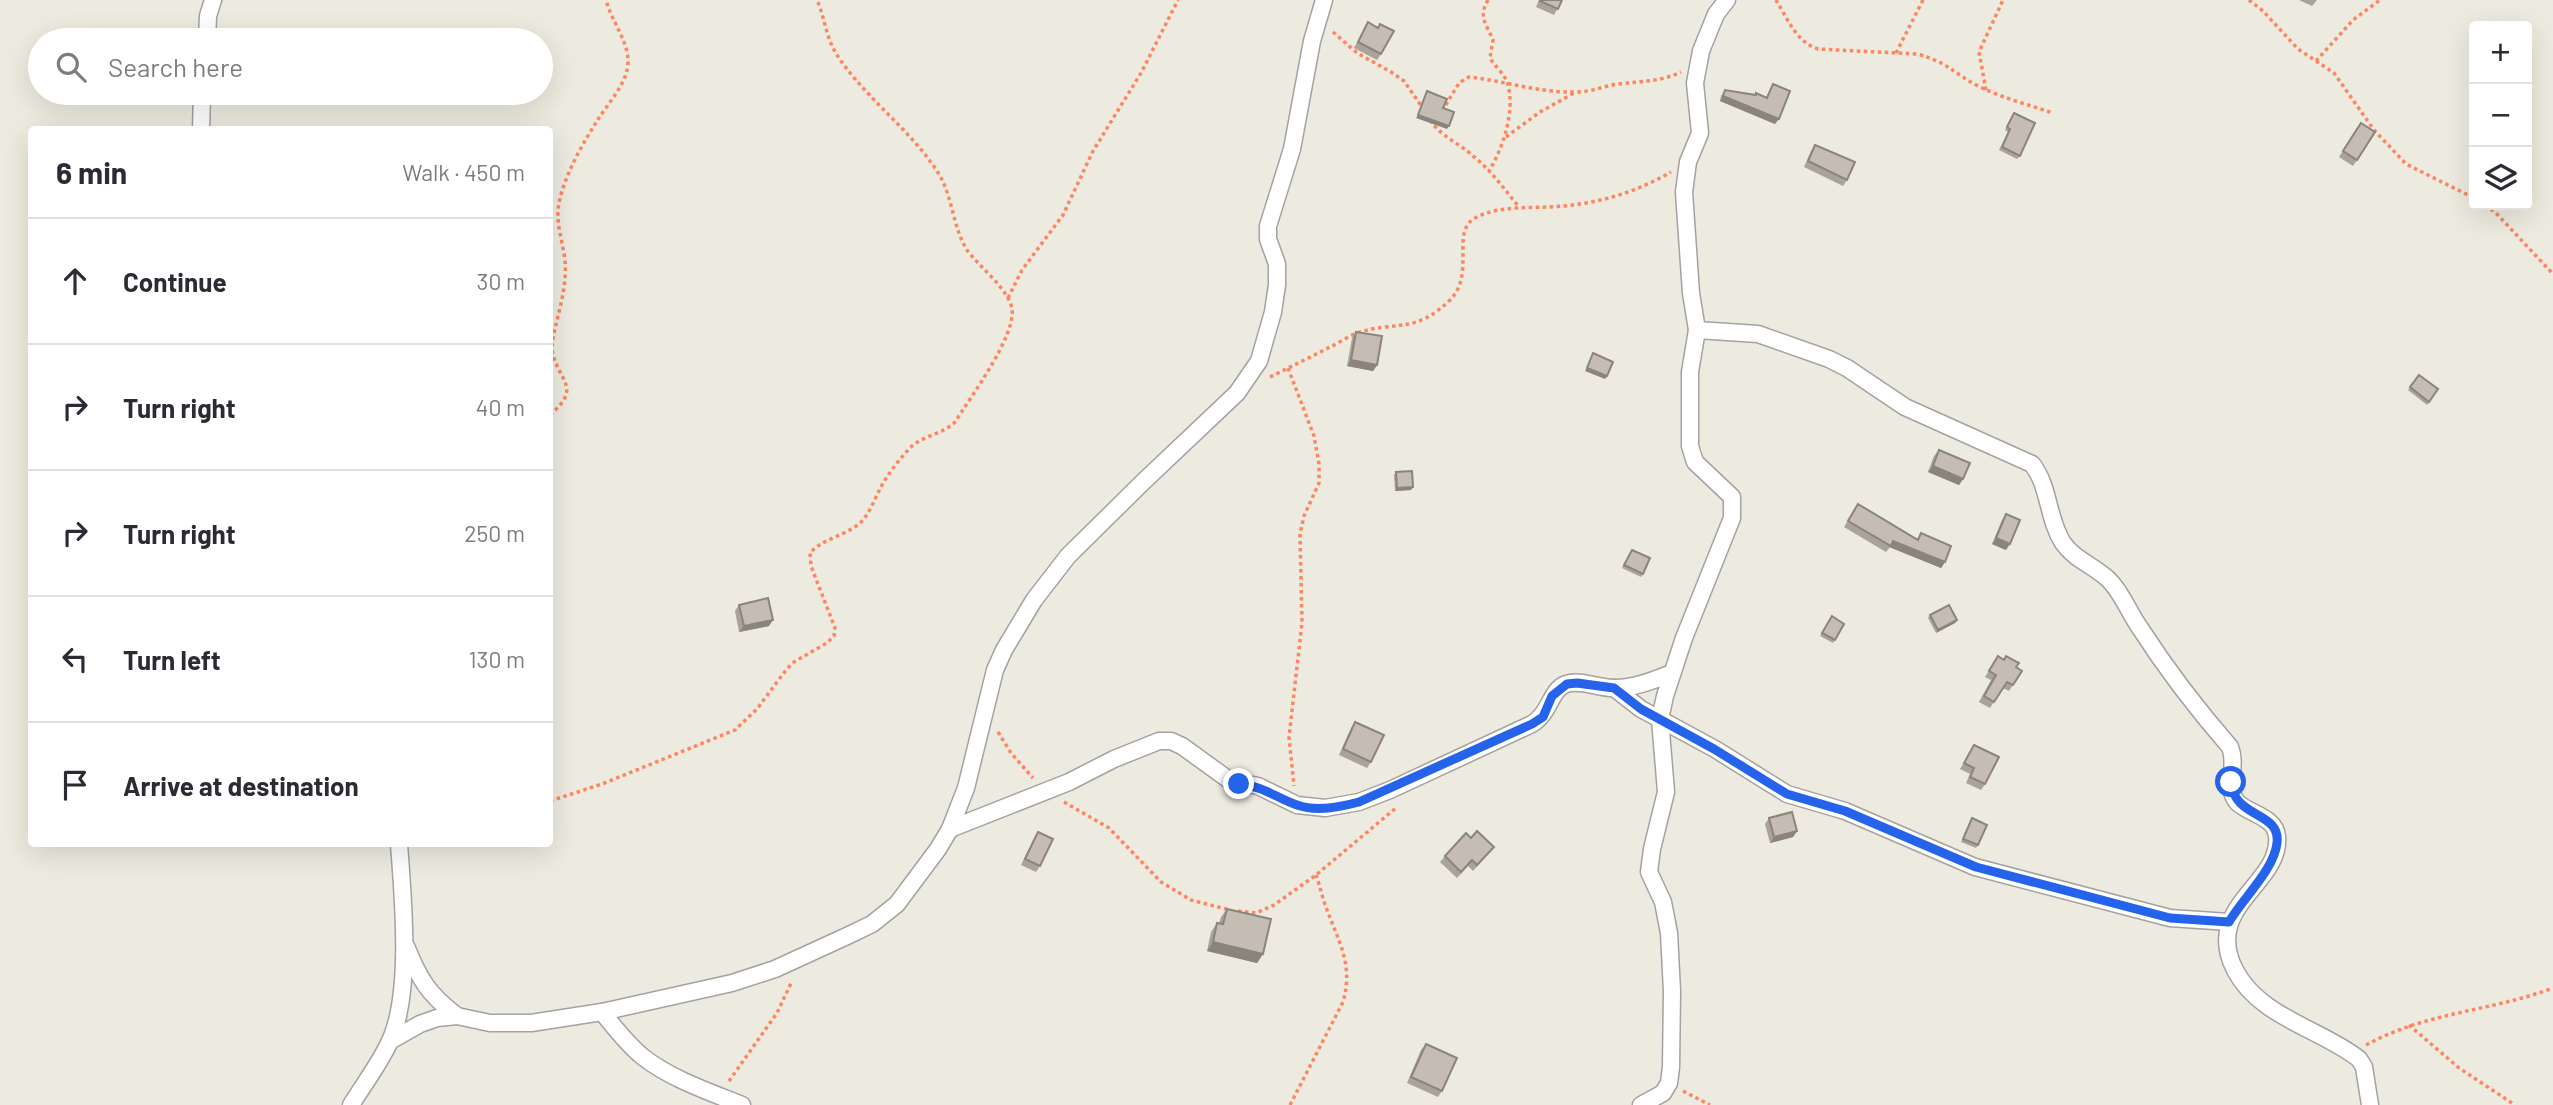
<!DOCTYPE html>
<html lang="en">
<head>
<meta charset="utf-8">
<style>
	:root { --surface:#fff; --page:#f7f7f7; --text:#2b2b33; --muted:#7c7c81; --line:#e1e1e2 }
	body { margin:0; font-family:Barlow,sans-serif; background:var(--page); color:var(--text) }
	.controls { position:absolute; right:21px; top:21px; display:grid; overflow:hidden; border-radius:7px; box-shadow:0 7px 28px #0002 }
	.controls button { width:63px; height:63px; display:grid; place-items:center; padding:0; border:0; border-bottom:2px solid var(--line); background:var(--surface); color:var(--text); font:35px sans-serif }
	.stop { position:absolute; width:21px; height:21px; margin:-16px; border:5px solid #2563eb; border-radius:50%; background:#fff }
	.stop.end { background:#2563eb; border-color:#fff; box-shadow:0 2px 7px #0008 }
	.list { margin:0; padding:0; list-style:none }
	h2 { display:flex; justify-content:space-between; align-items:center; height:91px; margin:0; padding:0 28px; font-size:30px }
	h2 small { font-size:23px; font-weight:400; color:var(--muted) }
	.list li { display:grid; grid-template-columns:46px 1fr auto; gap:21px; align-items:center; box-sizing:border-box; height:126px; padding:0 28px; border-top:2px solid var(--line) }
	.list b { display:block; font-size:26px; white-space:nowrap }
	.list em { font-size:23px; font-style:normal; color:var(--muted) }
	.icon { flex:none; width:38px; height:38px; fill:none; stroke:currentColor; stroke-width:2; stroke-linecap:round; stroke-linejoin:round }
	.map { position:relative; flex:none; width:2553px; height:1105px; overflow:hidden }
	.search { position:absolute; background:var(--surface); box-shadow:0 7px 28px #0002; left:28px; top:28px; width:525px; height:77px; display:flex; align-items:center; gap:18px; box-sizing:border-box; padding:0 24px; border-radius:38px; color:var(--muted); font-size:26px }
	.panel { position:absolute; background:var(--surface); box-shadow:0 7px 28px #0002; left:28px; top:126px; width:525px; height:721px; border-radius:7px }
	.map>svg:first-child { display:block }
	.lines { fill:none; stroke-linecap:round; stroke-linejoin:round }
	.minor-casing { stroke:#a2a2a2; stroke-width:19 }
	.path { stroke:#fe855f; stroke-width:3.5; stroke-dasharray:3.5 3.5; stroke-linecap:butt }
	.minor { stroke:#fff; stroke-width:16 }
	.wall { fill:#a9a39a }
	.shaded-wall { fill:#8a847d }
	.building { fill:#c5bdb3; stroke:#8a847d; stroke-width:2 }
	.route { stroke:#2563eb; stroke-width:9 }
</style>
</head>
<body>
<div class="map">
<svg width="2553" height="1105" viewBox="0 0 2553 1105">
	<rect width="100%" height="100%" fill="#edeadf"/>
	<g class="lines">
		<defs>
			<g id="minor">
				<polyline points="207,40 208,16 213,0"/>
				<polyline points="201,130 202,93"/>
				<path d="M 1697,330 L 1758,334 L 1829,359 L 1847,368 L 1905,407 L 2032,464 C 2050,487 2047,518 2063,543 C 2075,560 2093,565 2108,579 C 2122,592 2129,613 2140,628 C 2167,670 2197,709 2230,747 C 2238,767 2224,789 2238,803 C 2250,814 2275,817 2277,836 C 2282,884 2202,906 2235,970 C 2259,1017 2321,1029 2359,1059 L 2364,1067 L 2370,1105"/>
				<polyline points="1614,688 1641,709 1715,749 1787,794 1845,811 1975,867 2170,918 2229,922"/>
				<path d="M 950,829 L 1069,782 L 1114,759 L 1159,741 L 1171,741 L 1182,746 L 1229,780 L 1258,786 L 1297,805 L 1325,808 L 1359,802 L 1390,790 L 1532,724 C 1551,712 1550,690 1566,684 C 1581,679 1600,689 1615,688 C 1635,688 1654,680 1672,673"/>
				<path d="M 406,946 C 419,979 429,995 457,1016"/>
				<path d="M 602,1012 C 615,1028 627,1044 643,1057 C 671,1079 710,1092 742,1105"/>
				<polyline points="390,1041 420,1024 437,1018 457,1016 490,1023 531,1023 602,1012 732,983 775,969 847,936 872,924 897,904 938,849 950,829 966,788 995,670 1004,650 1034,600 1068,556 1143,482 1237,393 1259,361 1273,312 1277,285 1277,264 1268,239 1268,226 1292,149 1312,41 1324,0"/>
				<path d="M 351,1105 C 364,1084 380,1063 390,1041 C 412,993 403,897 399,844"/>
				<polyline points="1641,1105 1663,1093 1669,1083 1671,1067 1672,991 1669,933 1663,902 1649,872 1652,849 1666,792 1660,719 1665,696 1684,638 1732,518 1732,497 1695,462 1690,446 1690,372 1697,330 1691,293 1684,192 1688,162 1700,133 1695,83 1701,51 1716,14 1727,0"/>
			</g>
		</defs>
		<use href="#minor" class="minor-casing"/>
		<g class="path">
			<path d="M 1488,0 C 1478,17 1486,23 1493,40 L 1490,58 C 1495,67 1506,75 1508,85 C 1515,112 1503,148 1489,171"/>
			<path d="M 1776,0 C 1787,18 1797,43 1818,49 L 1917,54 C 1948,62 1954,74 1980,87 C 2003,98 2029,105 2053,113"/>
			<polyline points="2249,0 2263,11 2298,49 2334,73 2374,130 2406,164 2474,198"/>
			<polyline points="1333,32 1357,53 1391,72 1404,81 1422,107"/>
			<polyline points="1896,53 1923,0"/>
			<polyline points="2316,61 2353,20 2380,0"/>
			<polyline points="1986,90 1979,52 2003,0"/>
			<path d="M 1442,111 L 1459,83 L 1469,77 C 1505,81 1539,93 1576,92 C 1591,92 1604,86 1618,84 C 1641,81 1660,82 1681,72"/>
			<path d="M 1430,120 C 1440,136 1459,143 1473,156 C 1491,170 1504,189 1519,207"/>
			<polyline points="1506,137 1540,112 1574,93"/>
			<polyline points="2485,205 2496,213 2553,274"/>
			<polyline points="1008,298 1022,270 1063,215 1093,151 1141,73 1178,0"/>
			<polyline points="1288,368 1314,436 1319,464 1319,483 1304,516 1300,534 1302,623 1289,737 1294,786"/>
			<path d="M 1270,377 C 1290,367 1309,358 1328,348 C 1337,344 1347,337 1357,333 C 1396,320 1414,335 1450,300 C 1476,274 1450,232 1475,218 C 1497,206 1525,208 1549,207 C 1593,205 1633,194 1671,172"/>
			<path d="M 550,415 C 581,388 561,383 553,355 C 551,347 553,337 555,329 C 560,307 567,284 565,261 C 563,241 555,223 559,203 C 565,174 582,145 597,121 C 608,103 629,82 628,60 C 627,39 611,20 606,0"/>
			<polyline points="998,732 1011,753 1033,778"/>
			<path d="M 550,801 L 602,784 L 735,730 L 757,709 L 786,670 L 794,662 L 827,643 L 834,636 L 835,628 L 811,566 L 810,553 C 823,538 846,536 861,522 C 870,513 874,500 880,489 C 887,475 898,461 909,449 C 922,435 942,435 955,422 C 970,398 1016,336 1012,309 C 1009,289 979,267 967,250 C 952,226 953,195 937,171 C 909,128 865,98 837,55 C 826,38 825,18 817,0"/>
			<polyline points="1064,802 1109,828 1161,882 1191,900 1230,910"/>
			<polyline points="1238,911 1256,913 1274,905 1316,875 1397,807"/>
			<polyline points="2409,1025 2459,1068 2515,1105"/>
			<path d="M 2366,1045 C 2429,1011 2489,1012 2553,988"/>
			<polyline points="729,1081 777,1013 792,981"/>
			<polyline points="1683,1091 1710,1105"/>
			<path d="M 1290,1105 L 1343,1002 C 1354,964 1338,941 1326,907 C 1322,897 1320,886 1316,875"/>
		</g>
		<use href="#minor" class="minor"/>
	</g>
	<g class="wall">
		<polygon points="1539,0 1562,0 1554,15 1536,7"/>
		<polygon points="2299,0 2317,0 2312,6"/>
		<polygon points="1368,22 1378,27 1380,24 1381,54 1377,60 1354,48"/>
		<polygon points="1773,84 1775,124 1720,101 1721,96 1725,90 1766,97"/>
		<polygon points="2014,113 2020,156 2017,159 1999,150 2008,132 2005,130"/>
		<polygon points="2361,123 2375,132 2353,166 2339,157"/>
		<polygon points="1815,145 1847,180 1843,186 1804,167 1811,151"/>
		<polygon points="1356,332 1377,365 1373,371 1347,366 1352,338"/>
		<polygon points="2419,375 2438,389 2427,405 2408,390"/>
		<polygon points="1939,450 1963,479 1959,485 1928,472 1934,456"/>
		<polygon points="1396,472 1411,490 1395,491 1394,475"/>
		<polygon points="1858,504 1917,539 1921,533 1945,562 1941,568 1890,547 1886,552 1844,527"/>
		<polygon points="2006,514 2006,550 1992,544 2002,520"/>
		<polygon points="1632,550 1643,574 1641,577 1622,568"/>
		<polygon points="739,605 769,626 739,632 735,611"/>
		<polygon points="1930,615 1957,620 1955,623 1936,633 1928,618"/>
		<polygon points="1832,616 1844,624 1833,643 1820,636"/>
		<polygon points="1998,656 2022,671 2009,691 2003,688 1990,708 1979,702 1991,680 1985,677"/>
		<polygon points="1355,722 1371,762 1367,768 1339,755 1351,728"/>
		<polygon points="1974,745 1985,784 1981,790 1966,783 1970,774 1960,769"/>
		<polygon points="1769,818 1797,831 1793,837 1770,843 1765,824"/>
		<polygon points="1972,818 1978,845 1976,848 1961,842"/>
		<polygon points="1038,832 1040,866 1036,872 1021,865 1034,838"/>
		<polygon points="1489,853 1473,871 1468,866 1457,878 1440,862 1445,856"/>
		<polygon points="1227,909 1263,954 1257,963 1207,951 1211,932 1217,923 1219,923 1221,917"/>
		<polygon points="1426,1044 1442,1091 1438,1097 1407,1083 1421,1050"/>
	</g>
	<g class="shaded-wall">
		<polygon points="1723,96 1779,119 1775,124 1720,101"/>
		<polygon points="1418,115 1449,126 1447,129 1416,118"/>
		<polygon points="1351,360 1377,365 1373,371 1347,366"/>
		<polygon points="1587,368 1607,376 1605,379 1585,371"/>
		<polygon points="1933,466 1963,479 1959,485 1928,472"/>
		<polygon points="1413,487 1411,490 1395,491 1397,488"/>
		<polygon points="1996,538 2010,544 2006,550 1992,544"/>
		<polygon points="1893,541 1945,562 1941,568 1889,547"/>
		<polygon points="773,620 769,626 739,632 744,626"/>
		<polygon points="1957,620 1955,623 1936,633 1938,630"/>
		<polygon points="1797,831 1793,837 1770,843 1774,837"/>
		<polygon points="1213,942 1263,954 1257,963 1207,951"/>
	</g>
	<g class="building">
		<polygon points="1541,0 1562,0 1558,9 1540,1"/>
		<polygon points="1368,22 1378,28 1380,24 1394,31 1381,54 1358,42"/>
		<polygon points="1773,84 1790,91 1779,119 1723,96 1725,90 1756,95 1756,93 1767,98"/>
		<polygon points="1427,91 1447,99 1443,108 1454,112 1449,126 1418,115"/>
		<polygon points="2014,113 2035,123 2020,156 2002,147 2010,129 2007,127"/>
		<polygon points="2361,123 2375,132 2357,160 2343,151"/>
		<polygon points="1815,145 1855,162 1847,180 1808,161"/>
		<polygon points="1356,332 1382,336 1377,365 1351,360"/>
		<polygon points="1593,353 1613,362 1607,376 1587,368"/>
		<polygon points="2419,375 2438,389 2429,402 2410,387"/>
		<polygon points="1939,450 1970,463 1963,479 1933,466"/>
		<polygon points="1412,471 1413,487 1397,488 1396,472"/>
		<polygon points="1858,504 1918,540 1921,533 1951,546 1945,562 1893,541 1891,546 1848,521"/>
		<polygon points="2006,514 2020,520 2010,544 1996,538"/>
		<polygon points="1632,550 1650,558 1643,574 1624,565"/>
		<polygon points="768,598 773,620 744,626 739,605"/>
		<polygon points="1949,605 1957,620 1938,630 1930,615"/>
		<polygon points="1832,616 1844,624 1835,640 1822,633"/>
		<polygon points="1998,656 2004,660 2006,656 2019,663 2016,667 2022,671 2013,685 2007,682 1994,702 1984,696 1996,675 1989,671"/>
		<polygon points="1355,722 1384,735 1371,762 1343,749"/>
		<polygon points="1974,745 1999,757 1985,784 1970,777 1974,768 1964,763"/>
		<polygon points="1792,812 1797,831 1774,837 1769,818"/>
		<polygon points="1972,818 1987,825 1978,845 1963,839"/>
		<polygon points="1477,831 1494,847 1477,865 1472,860 1461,872 1445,856 1466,833 1471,838"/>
		<polygon points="1038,832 1053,839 1040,866 1025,859"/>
		<polygon points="1227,909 1271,919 1263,954 1213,942 1217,923 1223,924"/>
		<polygon points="1426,1044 1457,1058 1442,1091 1411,1077"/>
	</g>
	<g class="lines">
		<path class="route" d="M 1239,784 C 1264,786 1276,798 1297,805 C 1317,812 1340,807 1359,802 L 1532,724 L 1543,717 L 1552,696 L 1567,684 L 1577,683 L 1614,688 L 1641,709 L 1714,749 L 1787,794 L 1845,811 L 1976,867 L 2170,918 L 2229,922 C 2243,898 2274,870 2277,843 C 2281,811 2234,819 2231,782"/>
	</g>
</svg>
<div class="controls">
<button>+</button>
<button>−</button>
<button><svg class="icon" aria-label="layers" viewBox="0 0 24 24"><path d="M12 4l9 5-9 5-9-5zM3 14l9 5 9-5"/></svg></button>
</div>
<div class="stop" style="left:2231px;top:782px"></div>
<div class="stop end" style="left:1239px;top:784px"></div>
<div class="search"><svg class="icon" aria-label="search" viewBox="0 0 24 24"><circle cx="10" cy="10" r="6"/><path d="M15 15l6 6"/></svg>Search here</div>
<section class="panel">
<h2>6 min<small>Walk · 450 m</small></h2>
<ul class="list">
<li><svg class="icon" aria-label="ahead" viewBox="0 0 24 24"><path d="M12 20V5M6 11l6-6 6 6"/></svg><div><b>Continue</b></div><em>30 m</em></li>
<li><svg class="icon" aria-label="right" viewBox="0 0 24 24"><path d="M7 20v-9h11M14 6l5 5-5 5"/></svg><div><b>Turn right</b></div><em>40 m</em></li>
<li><svg class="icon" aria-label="right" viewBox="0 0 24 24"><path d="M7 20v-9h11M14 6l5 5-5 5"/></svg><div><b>Turn right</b></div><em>250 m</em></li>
<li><svg class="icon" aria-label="left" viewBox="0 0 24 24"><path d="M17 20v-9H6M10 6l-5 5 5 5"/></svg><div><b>Turn left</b></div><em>130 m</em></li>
<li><svg class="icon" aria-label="arrive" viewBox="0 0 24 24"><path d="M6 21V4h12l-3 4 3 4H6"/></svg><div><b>Arrive at destination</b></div></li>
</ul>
</section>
</div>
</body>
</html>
